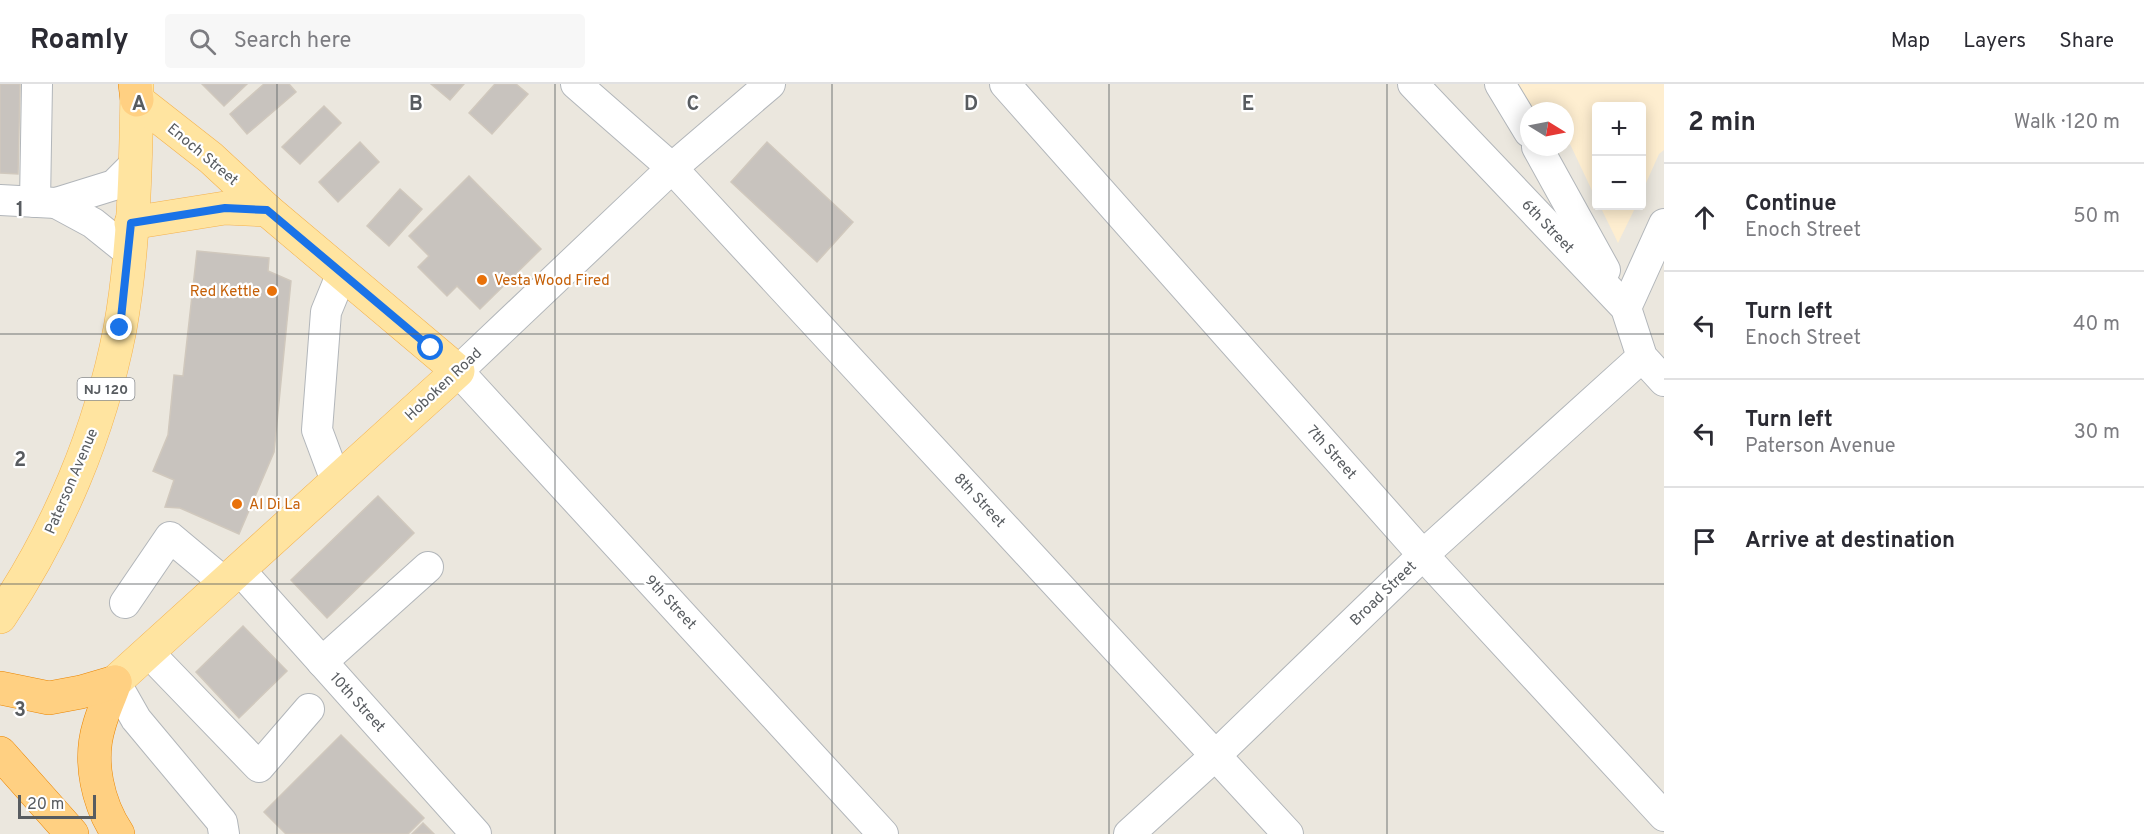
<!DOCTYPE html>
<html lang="en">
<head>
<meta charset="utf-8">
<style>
	:root { --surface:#fff; --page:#f7f7f7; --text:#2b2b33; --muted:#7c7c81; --line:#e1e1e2 }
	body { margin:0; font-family:Overpass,sans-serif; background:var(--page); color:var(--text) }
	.controls { position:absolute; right:18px; top:18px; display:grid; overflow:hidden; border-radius:6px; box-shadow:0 3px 15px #0003 }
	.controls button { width:54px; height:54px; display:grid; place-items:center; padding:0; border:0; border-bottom:2px solid var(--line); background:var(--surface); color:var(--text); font:30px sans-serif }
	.compass { position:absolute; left:1520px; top:18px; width:54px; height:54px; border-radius:50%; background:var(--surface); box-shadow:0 3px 15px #0003; rotate:100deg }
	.scale { position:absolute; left:18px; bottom:15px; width:78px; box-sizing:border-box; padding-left:6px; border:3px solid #585c60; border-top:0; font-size:16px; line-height:21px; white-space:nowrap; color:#585c60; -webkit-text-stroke:4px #fff; paint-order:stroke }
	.stop { position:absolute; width:18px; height:18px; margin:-14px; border:4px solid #1a73e8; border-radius:50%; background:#fff }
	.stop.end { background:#1a73e8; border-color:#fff; box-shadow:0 2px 6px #0008 }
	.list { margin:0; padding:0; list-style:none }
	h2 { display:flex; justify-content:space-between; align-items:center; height:78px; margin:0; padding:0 24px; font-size:26px }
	h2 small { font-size:20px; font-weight:400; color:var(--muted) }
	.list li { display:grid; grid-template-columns:39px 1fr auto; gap:18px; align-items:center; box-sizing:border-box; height:108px; padding:0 24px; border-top:2px solid var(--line) }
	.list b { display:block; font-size:22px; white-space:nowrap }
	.list p { margin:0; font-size:20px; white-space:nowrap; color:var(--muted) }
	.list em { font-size:20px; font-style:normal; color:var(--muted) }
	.icon { flex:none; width:33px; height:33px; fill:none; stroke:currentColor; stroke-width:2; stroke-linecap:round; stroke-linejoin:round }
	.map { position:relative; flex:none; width:1664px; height:750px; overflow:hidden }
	header { display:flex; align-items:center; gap:36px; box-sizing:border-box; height:84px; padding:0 30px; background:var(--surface); border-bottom:2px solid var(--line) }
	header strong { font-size:28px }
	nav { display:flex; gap:33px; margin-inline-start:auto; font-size:21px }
	.search { width:420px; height:54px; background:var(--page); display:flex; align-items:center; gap:15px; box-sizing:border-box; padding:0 21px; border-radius:6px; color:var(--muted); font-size:22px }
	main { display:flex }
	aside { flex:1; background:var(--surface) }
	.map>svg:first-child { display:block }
	.commercial { fill:#feeed0 }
	.building { fill:#c8c3be; stroke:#d0c8bd; stroke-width:1.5 }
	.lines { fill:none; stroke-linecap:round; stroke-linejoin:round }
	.minor-casing { stroke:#b2b6ba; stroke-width:32 }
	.major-casing { stroke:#f4b24e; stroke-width:34 }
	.highway-casing { stroke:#ea8500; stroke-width:34 }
	.minor { stroke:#fff; stroke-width:30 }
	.major { stroke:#ffe4a0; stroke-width:33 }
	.highway { stroke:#ffd082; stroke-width:33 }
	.route { stroke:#1a73e8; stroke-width:8 }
	.grid { fill:none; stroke:#585c60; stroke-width:1.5; stroke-opacity:0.55 }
	.food-dot { fill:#e8710a; stroke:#fff; stroke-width:2 }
	.labels { text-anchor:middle; stroke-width:4.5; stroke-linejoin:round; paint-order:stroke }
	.shield { fill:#fff; stroke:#8a8d90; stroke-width:1.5 }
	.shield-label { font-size:14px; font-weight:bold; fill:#585c60 }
	.street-label { font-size:15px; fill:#585c60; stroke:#fff }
	.food-label { font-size:15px; fill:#c56008; stroke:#fff; text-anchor:start }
	.grid-label { font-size:20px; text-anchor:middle; font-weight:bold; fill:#585c60; stroke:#fff; stroke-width:4.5; stroke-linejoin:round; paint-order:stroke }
</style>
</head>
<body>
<header>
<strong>Roamly</strong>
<div class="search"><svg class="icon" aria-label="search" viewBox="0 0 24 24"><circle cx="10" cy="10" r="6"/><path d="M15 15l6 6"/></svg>Search here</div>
<nav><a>Map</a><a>Layers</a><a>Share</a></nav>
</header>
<main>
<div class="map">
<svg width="1664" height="750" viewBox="0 0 1664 750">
	<rect width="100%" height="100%" fill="#ebe7de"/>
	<g class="commercial">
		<polygon points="1502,0 1664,0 1664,66 1659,70 1642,108 1642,22 1596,22 1596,115 1570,60 1565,58 1565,27 1529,27"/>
		<polygon points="1600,122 1636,122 1618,159"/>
	</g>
	<g class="building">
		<polygon points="0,0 20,0 18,90 0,89"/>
		<polygon points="202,0 247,0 224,22"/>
		<polygon points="264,0 289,0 296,8 247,50 230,30"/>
		<polygon points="431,0 464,0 450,16"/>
		<polygon points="495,0 516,0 528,10 492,50 469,29"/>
		<polygon points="324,22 341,39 300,80 282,63"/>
		<polygon points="360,58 379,78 338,118 319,98"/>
		<polygon points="767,58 853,138 817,178 731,98"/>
		<polygon points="469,92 541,165 480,225 457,202 447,212 418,183 429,172 409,152"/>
		<polygon points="400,105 422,125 389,162 367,142"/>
		<polygon points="197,167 269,174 268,187 291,197 274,368 239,450 180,424 165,423 174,396 153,387 168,351 174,291 183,292"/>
		<polygon points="378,412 414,449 327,534 291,496"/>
		<polygon points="243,542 287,587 239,634 196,588"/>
		<polygon points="341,651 424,734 408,750 286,750 264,728"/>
		<polygon points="423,739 434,750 412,750"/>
	</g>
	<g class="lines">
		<defs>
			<g id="minor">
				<polyline points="576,0 672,84 1288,750"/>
				<polyline points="770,0 672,84 458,287 883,750"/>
				<polyline points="1005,0 1423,471 1664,732"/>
				<polyline points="1413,0 1626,224 1642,273 1664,297"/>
				<polyline points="1500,0 1529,48"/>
				<polyline points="1537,63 1605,186"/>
				<polyline points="0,116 56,119 114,101 134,81"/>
				<polyline points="35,118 37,0"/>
				<polyline points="56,119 93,139 129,168"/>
				<polyline points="1626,224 1664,140"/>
				<polyline points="336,397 317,346 326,228 342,189"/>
				<polyline points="239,485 476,750"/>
				<polyline points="125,519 170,453 225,499"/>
				<polyline points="148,568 259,683 309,625"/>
				<polyline points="322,578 428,483"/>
				<polyline points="115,598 136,635 222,738 224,750"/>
				<polyline points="1129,750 1216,671 1423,471 1642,273"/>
			</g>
			<g id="major">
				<polyline points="131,139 225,124 267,126"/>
				<path d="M 0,533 C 58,447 100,348 120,245 C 134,167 136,79 137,0"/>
				<polyline points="115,598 458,287 267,126 211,74 137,16"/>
			</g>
			<g id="highway">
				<polyline points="135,0 137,16"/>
				<path d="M 115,598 C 110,613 103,627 99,642 C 88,678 98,720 118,750"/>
				<polyline points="0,604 49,614 81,608 115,598"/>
				<polyline points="0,669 72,750"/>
			</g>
		</defs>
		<use href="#minor" class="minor-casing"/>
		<use href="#major" class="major-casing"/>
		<use href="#highway" class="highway-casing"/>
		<use href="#minor" class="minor"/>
		<use href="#major" class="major"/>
		<use href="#highway" class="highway"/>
	</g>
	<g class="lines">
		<polyline class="route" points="120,244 131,139 225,124 267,126 431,264"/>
	</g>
	<path class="grid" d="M 277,0 L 277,750M 555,0 L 555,750M 832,0 L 832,750M 1109,0 L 1109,750M 1387,0 L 1387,750M 0,250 L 1664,250M 0,500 L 1664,500"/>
	<g class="food-dot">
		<circle cx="482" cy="196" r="6"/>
		<circle cx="272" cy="207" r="6"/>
		<circle cx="237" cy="420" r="6"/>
	</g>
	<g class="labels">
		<rect class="shield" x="77.5" y="294" width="57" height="22" rx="4.5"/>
		<g class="shield-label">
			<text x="106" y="310">NJ 120</text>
		</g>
		<g class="street-label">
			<text transform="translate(203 70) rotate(40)" y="5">Enoch Street</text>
			<text transform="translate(1548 142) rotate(46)" y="5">6th Street</text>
			<text transform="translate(443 300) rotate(-43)" y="5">Hoboken Road</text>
			<text transform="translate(1332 368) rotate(48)" y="5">7th Street</text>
			<text transform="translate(71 397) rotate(-67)" y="5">Paterson Avenue</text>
			<text transform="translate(980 416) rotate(47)" y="5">8th Street</text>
			<text transform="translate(1383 509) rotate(-44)" y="5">Broad Street</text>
			<text transform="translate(671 518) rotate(47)" y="5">9th Street</text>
			<text transform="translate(358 618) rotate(48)" y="5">10th Street</text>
		</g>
		<g class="food-label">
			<text x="494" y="201">Vesta Wood Fired</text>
			<text x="260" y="212" text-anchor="end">Red Kettle</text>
			<text x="249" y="425">Al Di La</text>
		</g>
	</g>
	<g class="grid-label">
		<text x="139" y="26">A</text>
		<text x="416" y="26">B</text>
		<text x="693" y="26">C</text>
		<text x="971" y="26">D</text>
		<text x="1248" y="26">E</text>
		<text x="20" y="132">1</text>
		<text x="20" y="382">2</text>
		<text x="20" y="632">3</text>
	</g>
</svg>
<div class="controls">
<button>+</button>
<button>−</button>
</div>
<svg class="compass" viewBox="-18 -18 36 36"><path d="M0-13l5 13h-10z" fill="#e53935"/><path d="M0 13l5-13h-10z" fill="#7c7c81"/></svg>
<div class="scale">20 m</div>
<div class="stop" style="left:431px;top:264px"></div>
<div class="stop end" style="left:120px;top:244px"></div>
</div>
<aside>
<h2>2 min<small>Walk · 120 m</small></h2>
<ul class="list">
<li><svg class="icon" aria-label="ahead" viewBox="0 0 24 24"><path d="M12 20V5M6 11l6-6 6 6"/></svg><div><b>Continue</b><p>Enoch Street</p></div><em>50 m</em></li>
<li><svg class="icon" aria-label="left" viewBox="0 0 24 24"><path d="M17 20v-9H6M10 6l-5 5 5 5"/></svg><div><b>Turn left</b><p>Enoch Street</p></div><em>40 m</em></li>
<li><svg class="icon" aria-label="left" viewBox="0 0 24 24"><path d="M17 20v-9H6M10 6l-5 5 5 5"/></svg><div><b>Turn left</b><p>Paterson Avenue</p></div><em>30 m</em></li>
<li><svg class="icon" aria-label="arrive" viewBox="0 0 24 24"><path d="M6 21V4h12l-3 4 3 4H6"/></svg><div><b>Arrive at destination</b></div></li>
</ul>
</aside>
</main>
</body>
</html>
